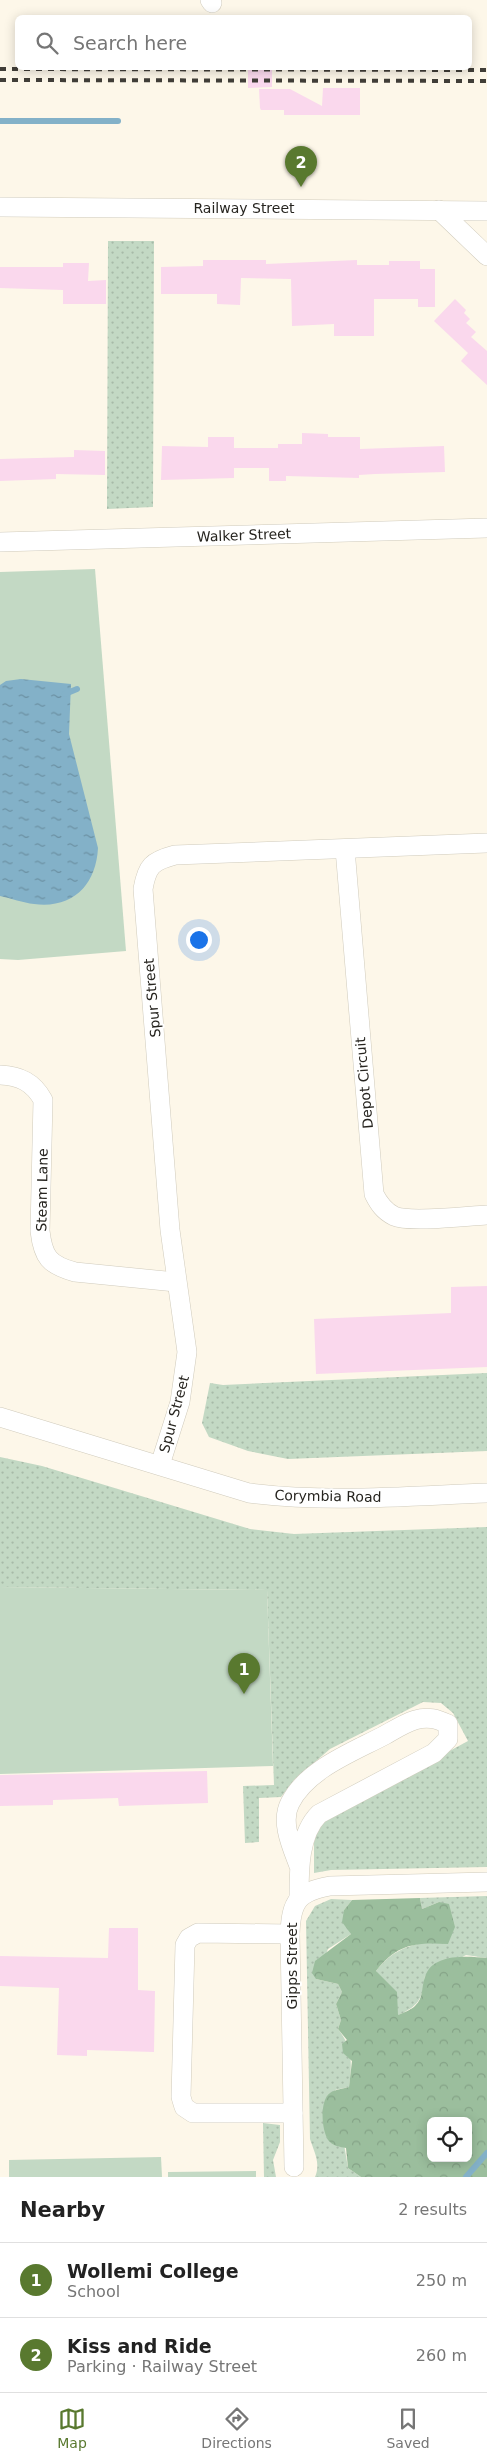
<!DOCTYPE html>
<html lang="en">
<head>
<meta charset="utf-8">
<style>
	:root { --surface:#fff; --page:#f6f6f6; --text:#222; --muted:#767676; --line:#e0e0e0; --accent:#59792f }
	body { margin:0; font-family:"DejaVu Sans",sans-serif; background:var(--page); color:var(--text) }
	.controls { position:absolute; right:15px; bottom:15px; display:grid; overflow:hidden; border-radius:8px; box-shadow:0 2px 12px #0003 }
	.controls button { width:45px; height:45px; display:grid; place-items:center; padding:0; border:0; border-bottom:1px solid var(--line); background:var(--surface); color:var(--text); font:25px sans-serif }
	.you { position:absolute; left:198px; top:939px; width:18px; height:18px; margin:-12px; border:4px solid #fff; border-radius:50%; background:#1a73e8; box-shadow:0 0 0 8px #1a73e833 }
	.badge { display:grid; place-items:center; width:32px; height:32px; border-radius:50%; background:var(--accent); color:#fff; font-size:16px; font-weight:700 }
	.pin { position:absolute; translate:-50% -41px; filter:drop-shadow(0 1px 2px #0008) }
	.pin::after { content:''; position:absolute; top:26px; width:18px; height:15px; background:inherit; clip-path:polygon(0 0,100% 0,50% 100%) }
	.list { margin:0; padding:0; list-style:none }
	h2 { display:flex; justify-content:space-between; align-items:center; height:65px; margin:0; padding:0 20px; font-size:21px }
	h2 small { font-size:16px; font-weight:400; color:var(--muted) }
	.list li { display:grid; grid-template-columns:32px 1fr auto; gap:15px; align-items:center; box-sizing:border-box; height:75px; padding:0 20px; border-top:1px solid var(--line) }
	.list b { display:block; font-size:19px; white-space:nowrap }
	.list p { margin:0; font-size:16px; white-space:nowrap; color:var(--muted) }
	.list em { font-size:16px; font-style:normal; color:var(--muted) }
	.icon { flex:none; width:28px; height:28px; fill:none; stroke:currentColor; stroke-width:2; stroke-linecap:round; stroke-linejoin:round }
	.map { position:relative; flex:none; width:487px; height:2177px; overflow:hidden }
	.search { position:absolute; background:var(--surface); box-shadow:0 2px 12px #0003; left:15px; right:15px; top:15px; height:55px; display:flex; align-items:center; gap:12px; box-sizing:border-box; padding:0 18px; border-radius:8px; color:var(--muted); font-size:19px }
	.sheet { height:215px; background:var(--surface) }
	nav { display:flex; justify-content:space-around; align-items:center; box-sizing:border-box; height:70px; border-top:1px solid var(--line); background:var(--surface); font-size:14px; color:var(--muted) }
	nav a { display:grid; justify-items:center; gap:2px }
	nav .on { color:var(--accent) }
	.map>svg:first-child { display:block }
	.grass { fill:url(#grass-dots) }
	.forest { fill:url(#forest-crowns); fill-rule:evenodd }
	.park { fill:#c3d9c4 }
	.water { fill:url(#water-ripples) }
	.lines { fill:none; stroke-linecap:round; stroke-linejoin:round }
	.stream { stroke:#83b1c8; stroke-width:6 }
	.building { fill:#fad8ed }
	.minor-casing { stroke:#d0cbbc; stroke-width:20 }
	.minor { stroke:#fff; stroke-width:19 }
	.rail { stroke:#413e38; stroke-width:4; stroke-dasharray:6 6; stroke-linecap:butt }
	.labels { text-anchor:middle; stroke-width:4; stroke-linejoin:round; paint-order:stroke }
	.street-label { font-size:14px; fill:#26241f; stroke:#fff }
</style>
</head>
<body>
<div class="map">
<svg width="487" height="2177" viewBox="0 0 487 2177">
	<defs>
		<pattern id="grass-dots" width="8" height="8" patternUnits="userSpaceOnUse" patternTransform="scale(1.25)"><rect width="8" height="8" fill="#c3d9c4"/><path d="M2 2h.1M6 6h.1" fill="none" stroke="#a7baa8" stroke-width="1.8" stroke-linecap="round"/></pattern>
		<pattern id="forest-crowns" width="20" height="18" patternUnits="userSpaceOnUse" patternTransform="scale(1.25)"><rect width="20" height="18" fill="#9bbe9d"/><path d="M2 6a3 3 0 1 1 6 0M12 15a3 3 0 1 1 6 0" fill="none" stroke="#85a387"/></pattern>
		<pattern id="water-ripples" width="26" height="14" patternUnits="userSpaceOnUse" patternTransform="scale(1.25)"><rect width="26" height="14" fill="#83b1c8"/><path d="M2 4q2-2 4 0t4 0M15 11q2-2 4 0t4 0" fill="none" stroke="#6b90a2"/></pattern>
	</defs>
	<rect width="100%" height="100%" fill="#fdf7e9"/>
	<g class="grass">
		<polygon points="108,241 154,241 153,507 107,509"/>
		<polygon points="487,1373 487,1451 288,1459 248,1451 209,1437 202,1423 210,1383 223,1385"/>
		<polygon points="0,1457 42,1466 250,1529 294,1534 487,1527 487,1867 331,1870 314,1873 314,1842 320,1821 468,1741 453,1713 441,1703 423,1702 330,1749 294,1780 281,1797 259,1798 259,1842 245,1843 243,1786 274,1785 267,1590 0,1587"/>
		<path d="M 487,1896 L 487,1958 L 466,1955 L 425,1976 C 422,2001 419,2005 397,2016 L 376,1971 C 392,1952 401,1948 425,1942 L 439,1902 L 422,1909 L 420,1898 Z"/>
		<path d="M 331,1899 L 352,1900 L 344,1910 L 351,1934 L 328,1949 L 316,1979 L 338,1984 L 342,1992 L 336,2004 L 341,2020 L 338,2029 C 353,2048 352,2064 349,2087 L 335,2090 L 348,2168 L 361,2177 L 315,2177 C 321,2163 314,2152 310,2139 L 306,1921 L 315,1906 Z"/>
		<polygon points="263,2123 280,2125 280,2142 273,2160 276,2177 264,2177"/>
	</g>
	<path class="forest" d="M 420,1898 L 422,1909 L 439,1902 L 449,1904 L 455,1927 L 448,1944 C 415,1942 397,1944 376,1971 L 397,1992 L 398,2015 C 403,2013 411,2010 415,2006 C 424,1998 421,1987 425,1977 C 432,1953 467,1956 487,1958 L 487,2177 L 361,2177 L 348,2168 L 346,2148 C 340,2147 333,2146 328,2140 C 322,2130 320,2107 327,2096 C 331,2090 341,2089 349,2087 L 352,2061 L 343,2053 L 342,2044 L 347,2040 L 338,2029 L 341,2020 L 336,2004 L 342,1992 L 338,1984 L 316,1979 L 312,1973 L 315,1961 L 351,1934 L 342,1922 L 344,1910 L 352,1900 ZM 431,2121 L 468,2121 L 468,2158 L 431,2158 Z"/>
	<g class="park">
		<polygon points="95,569 126,951 18,960 0,959 0,572"/>
		<polygon points="0,1587 267,1590 273,1766 0,1774"/>
		<polygon points="161,2157 162,2177 9,2177 9,2160"/>
		<polygon points="256,2171 256,2177 168,2177 168,2172"/>
	</g>
	<path class="water" d="M 21,679 L 71,684 L 69,734 L 98,848 C 96,885 73,909 34,904 C 23,903 11,898 0,896 L 0,685 L 6,681 Z"/>
	<g class="lines">
		<g class="stream">
			<polyline points="0,121 118,121"/>
			<polyline points="65,694 77,689"/>
			<polyline points="466,2177 487,2153"/>
		</g>
	</g>
	<g class="building">
		<polygon points="248,68 272,68 272,87 248,88"/>
		<polygon points="323,88 360,88 360,115 284,115 284,110 261,110 260,108 259,89 290,89 322,106"/>
		<polygon points="203,260 266,260 266,264 357,260 357,265 389,265 389,261 420,261 420,269 435,269 435,307 418,307 418,299 374,299 374,336 334,336 334,324 292,326 291,279 241,278 240,305 217,304 217,294 161,294 161,267 203,266"/>
		<polygon points="63,263 89,263 88,281 106,280 106,304 63,304 63,290 0,288 0,267 63,267"/>
		<polygon points="455,299 466,310 464,313 470,319 466,323 476,332 471,337 487,351 487,385 461,361 468,353 434,321"/>
		<polygon points="302,433 328,434 328,437 360,437 360,449 444,446 445,472 375,474 359,475 359,478 286,476 286,481 269,481 269,468 234,468 234,478 161,480 162,446 208,447 208,437 234,437 234,448 278,448 278,444 302,444"/>
		<polygon points="74,450 105,451 105,475 56,474 56,479 0,481 0,459 74,457"/>
		<polygon points="487,1286 487,1367 316,1374 314,1319 451,1313 451,1287"/>
		<polygon points="207,1771 208,1803 119,1806 118,1798 53,1800 53,1805 0,1806 0,1775"/>
		<polygon points="109,1928 138,1928 138,1990 155,1991 154,2052 87,2050 87,2056 57,2055 59,1988 0,1986 0,1956 108,1958"/>
	</g>
	<g class="lines">
		<defs>
			<g id="minor">
				<polyline points="210,0 212,3"/>
				<polyline points="0,207 487,211"/>
				<polyline points="439,210 487,256"/>
				<polyline points="0,542 487,528"/>
				<path d="M 345,849 L 374,1194 C 379,1204 384,1211 394,1216 C 410,1223 467,1216 487,1215"/>
				<path d="M 0,1075 C 20,1076 33,1082 43,1100 L 40,1231 C 43,1257 49,1265 75,1272 L 176,1282"/>
				<path d="M 0,1417 L 249,1493 C 328,1503 408,1496 487,1493"/>
				<path d="M 160,1465 L 180,1402 L 187,1352 L 170,1230 L 143,889 C 147,866 152,861 175,855 L 487,843"/>
				<path d="M 299,1866 C 292,1847 280,1822 290,1803 C 307,1769 353,1752 385,1735 C 394,1730 405,1723 415,1720 C 428,1716 437,1719 448,1724 L 448,1739 L 434,1753 L 319,1814 C 299,1834 299,1870 299,1897"/>
				<polyline points="290,1934 198,1933 189,1938 185,1945 181,2097 184,2107 193,2113 293,2113"/>
				<path d="M 294,2167 L 290,1934 C 291,1901 298,1892 330,1886 L 487,1882"/>
			</g>
		</defs>
		<use href="#minor" class="minor-casing"/>
		<use href="#minor" class="minor"/>
		<g class="rail">
			<polyline points="0,69 487,70"/>
			<polyline points="0,80 487,81"/>
		</g>
	</g>
	<g class="labels">
		<g class="street-label">
			<text x="244" y="213">Railway Street</text>
			<text transform="translate(244 535) rotate(-2)" y="5">Walker Street</text>
			<text transform="translate(152 998) rotate(-95)" y="5">Spur Street</text>
			<text transform="translate(364 1083) rotate(-95)" y="5">Depot Circuit</text>
			<text transform="translate(42 1190) rotate(-89)" y="5">Steam Lane</text>
			<text transform="translate(174 1414) rotate(-75)" y="5">Spur Street</text>
			<text transform="translate(328 1496) rotate(1)" y="5">Corymbia Road</text>
			<text transform="translate(292 1966) rotate(-90)" y="5">Gipps Street</text>
		</g>
	</g>
</svg>
<div class="controls">
<button><svg class="icon" aria-label="locate" viewBox="0 0 24 24"><circle cx="12" cy="12" r="6"/><path d="M12 2v4M12 18v4M2 12h4M18 12h4"/></svg></button>
</div>
<div class="you"></div>
<div class="pin badge" style="left:244px;top:1694px">1</div>
<div class="pin badge" style="left:301px;top:187px">2</div>
<div class="search"><svg class="icon" aria-label="search" viewBox="0 0 24 24"><circle cx="10" cy="10" r="6"/><path d="M15 15l6 6"/></svg>Search here</div>
</div>
<section class="sheet">
<h2>Nearby<small>2 results</small></h2>
<ul class="list">
<li><span class="badge">1</span><div><b>Wollemi College</b><p>School</p></div><em>250 m</em></li>
<li><span class="badge">2</span><div><b>Kiss and Ride</b><p>Parking · Railway Street</p></div><em>260 m</em></li>
</ul>
</section>
<nav>
<a class="on"><svg class="icon" aria-label="map" viewBox="0 0 24 24"><path d="M3 6l6-2 6 2 6-2v14l-6 2-6-2-6 2zM9 4v14M15 6v14"/></svg>Map</a>
<a><svg class="icon" aria-label="directions" viewBox="0 0 24 24"><path d="M12 3l9 9-9 9-9-9zM9 14v-3h6M13 9l2 2-2 2"/></svg>Directions</a>
<a><svg class="icon" aria-label="saved" viewBox="0 0 24 24"><path d="M7 4h10v16l-5-4-5 4z"/></svg>Saved</a>
</nav>
</body>
</html>
